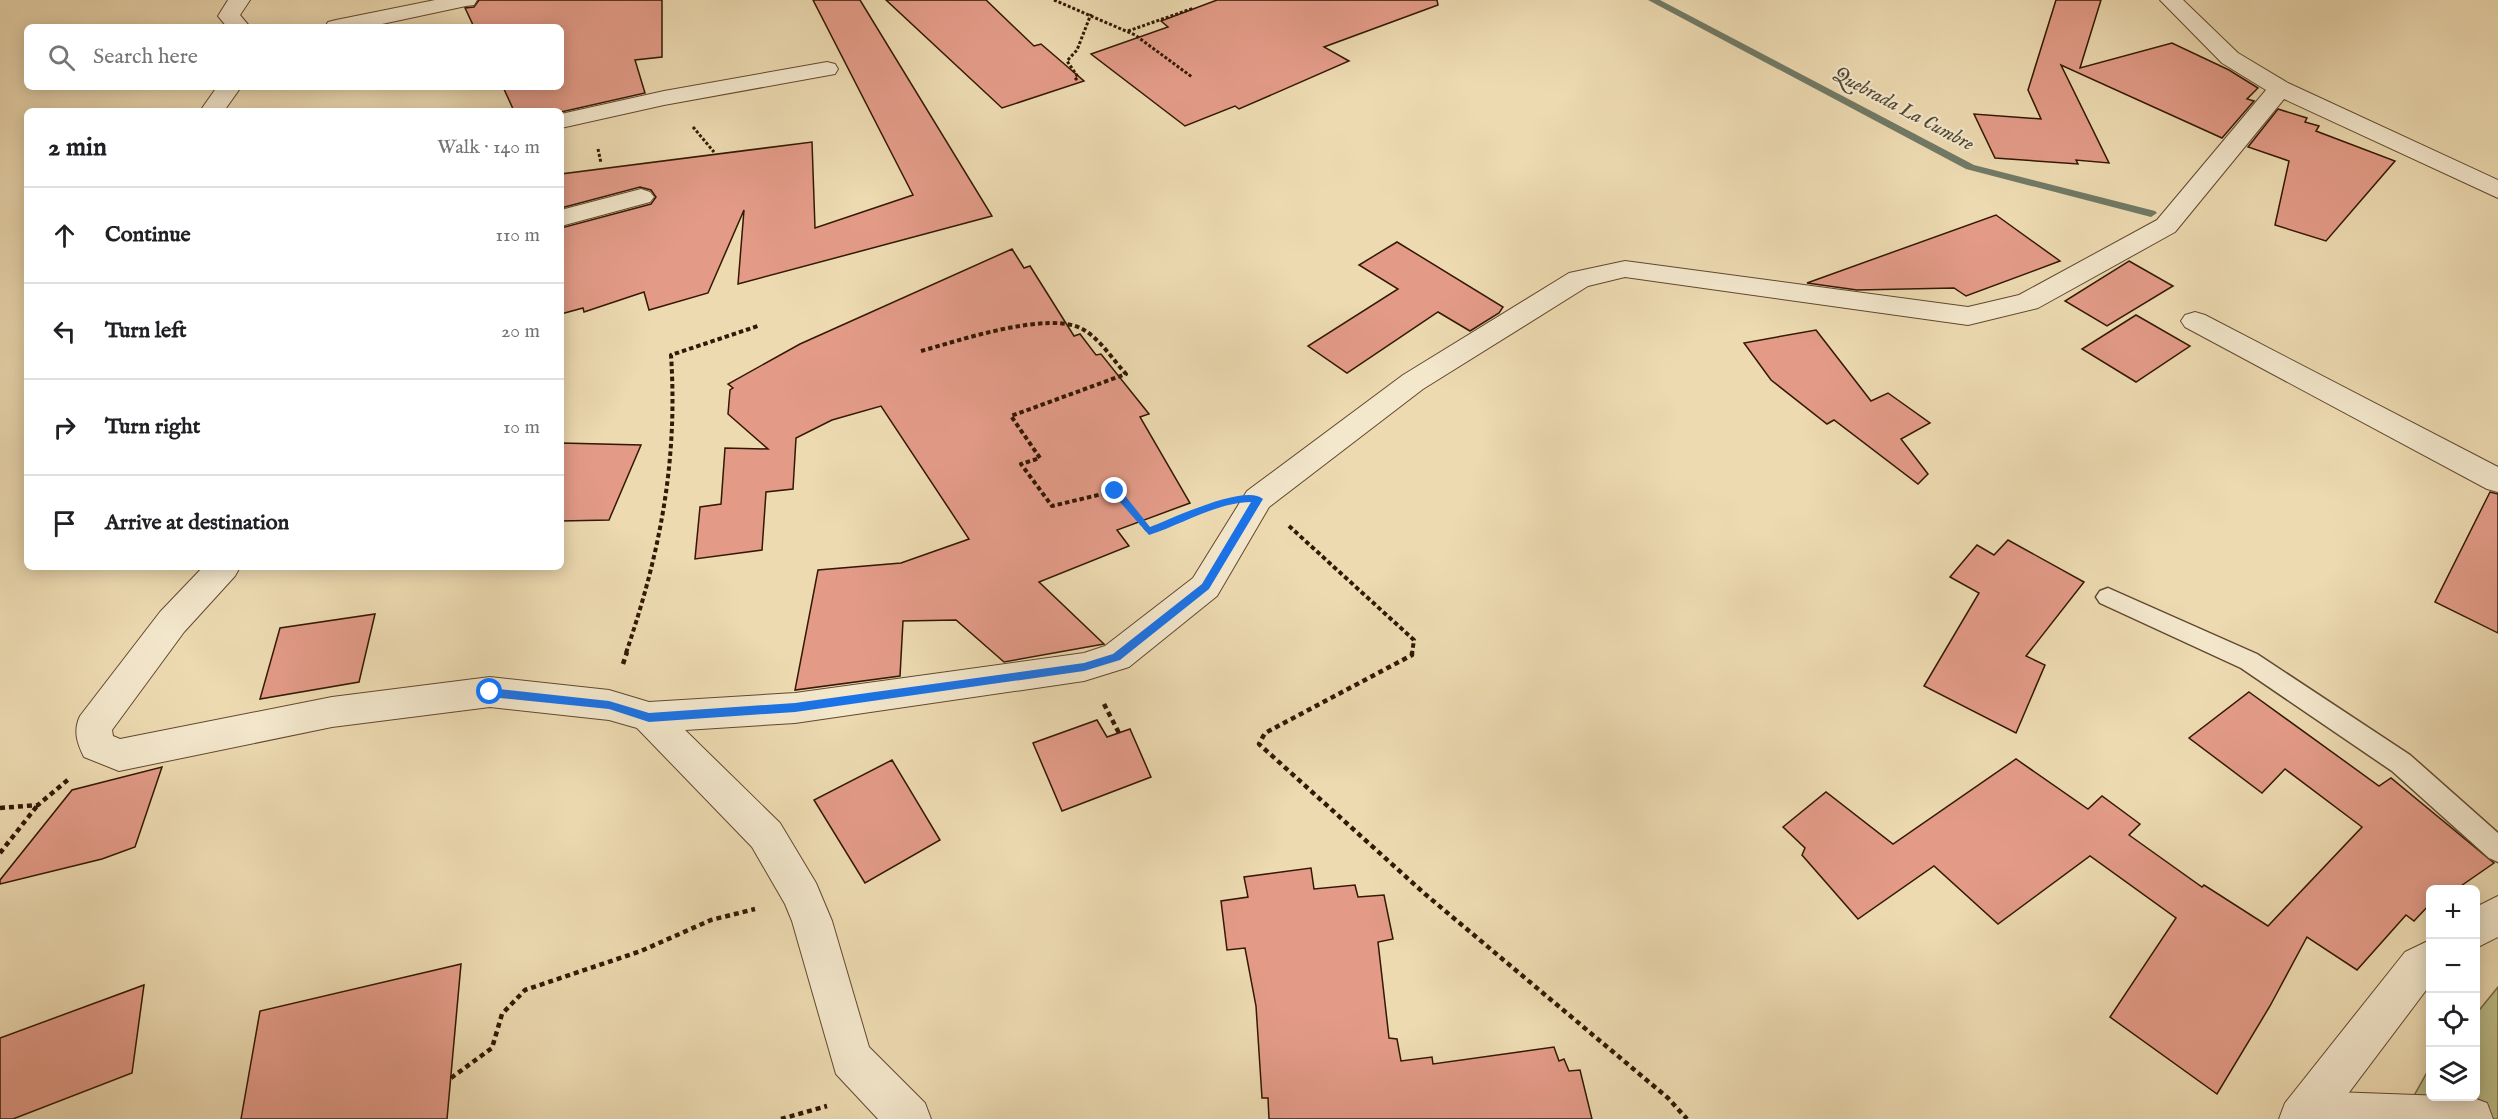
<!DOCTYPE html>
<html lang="en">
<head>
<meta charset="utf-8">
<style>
	:root { --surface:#fff; --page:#f2f2f2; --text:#202124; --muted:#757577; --line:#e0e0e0 }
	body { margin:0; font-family:"IM FELL English",serif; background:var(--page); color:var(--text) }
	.controls { position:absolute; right:18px; bottom:18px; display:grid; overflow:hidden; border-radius:9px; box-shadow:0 3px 15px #0003 }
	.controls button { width:54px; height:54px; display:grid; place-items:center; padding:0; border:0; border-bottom:2px solid var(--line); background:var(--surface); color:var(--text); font:30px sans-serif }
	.stop { position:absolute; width:18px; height:18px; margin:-14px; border:4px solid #1a73e8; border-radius:50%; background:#fff }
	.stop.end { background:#1a73e8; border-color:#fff; box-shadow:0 2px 6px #0008 }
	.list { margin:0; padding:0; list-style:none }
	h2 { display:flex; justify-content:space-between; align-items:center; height:78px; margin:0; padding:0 24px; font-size:26px }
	h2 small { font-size:20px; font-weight:400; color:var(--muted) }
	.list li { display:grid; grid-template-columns:39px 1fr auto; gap:18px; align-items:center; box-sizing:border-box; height:96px; padding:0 24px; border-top:2px solid var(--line) }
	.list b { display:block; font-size:22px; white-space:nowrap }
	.list em { font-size:20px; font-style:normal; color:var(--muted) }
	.icon { flex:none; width:33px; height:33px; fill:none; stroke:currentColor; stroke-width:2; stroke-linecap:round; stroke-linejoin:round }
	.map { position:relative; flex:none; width:2498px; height:1119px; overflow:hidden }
	.search { position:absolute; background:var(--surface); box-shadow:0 3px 15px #0003; left:24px; top:24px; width:540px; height:66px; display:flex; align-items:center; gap:15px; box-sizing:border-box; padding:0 21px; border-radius:9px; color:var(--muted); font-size:22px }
	.panel { position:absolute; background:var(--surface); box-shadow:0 3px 15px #0003; left:24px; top:108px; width:540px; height:462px; border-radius:9px }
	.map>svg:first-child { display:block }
	.green { fill:#bdbe88; stroke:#786b46; stroke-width:1.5 }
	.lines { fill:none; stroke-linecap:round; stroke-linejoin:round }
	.stream { fill:#717a66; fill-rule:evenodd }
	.building { fill:#e39b88; stroke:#331803; stroke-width:1.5 }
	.service-casing { stroke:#62482e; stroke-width:3 }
	.minor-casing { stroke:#62482e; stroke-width:2 }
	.tertiary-casing { stroke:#62482e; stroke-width:2 }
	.path-far2 { stroke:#331803; stroke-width:3; stroke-dasharray:3 2; stroke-linecap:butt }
	.path-far1 { stroke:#331803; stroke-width:4; stroke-dasharray:4.5 3; stroke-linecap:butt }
	.path { stroke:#331803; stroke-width:4.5; stroke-dasharray:5 4; stroke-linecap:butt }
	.service { fill:#f3e7cc; fill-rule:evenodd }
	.minor { fill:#f3e7cc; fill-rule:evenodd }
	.tertiary { fill:#f3e7cc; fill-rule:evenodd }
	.route { fill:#1a73e8 }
	.labels { text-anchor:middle; stroke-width:4.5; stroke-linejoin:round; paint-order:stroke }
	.far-water-label { font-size:20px; font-style:italic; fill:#524935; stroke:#f3e7cc }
</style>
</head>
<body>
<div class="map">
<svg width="2498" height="1119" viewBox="0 0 2498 1119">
	<rect width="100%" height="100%" fill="#eddab1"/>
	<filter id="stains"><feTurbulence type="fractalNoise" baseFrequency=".00333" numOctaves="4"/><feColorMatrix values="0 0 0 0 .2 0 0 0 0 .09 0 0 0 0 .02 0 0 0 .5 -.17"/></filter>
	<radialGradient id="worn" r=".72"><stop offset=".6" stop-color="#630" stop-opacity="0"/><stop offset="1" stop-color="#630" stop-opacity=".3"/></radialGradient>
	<polygon class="green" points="2498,987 2498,1119 2401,1119 2430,1067 2430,1096 2476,1096 2476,1014"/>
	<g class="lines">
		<polygon class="stream" points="1648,0 1660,0 1974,165 2155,211 2157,213 2151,217 1966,169"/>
	</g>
	<g class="building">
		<polygon points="479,0 662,0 662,57 635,60 645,93 561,112 514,111 503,87 561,87 561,27 474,27 465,8 474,7"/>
		<polygon points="813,0 860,0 992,216 738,284 744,210 708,293 649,310 644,292 584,312 583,308 561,314 561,228 651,204 656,197 651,190 640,187 561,208 561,174 812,142 815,228 913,195"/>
		<polygon points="886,0 986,0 1034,46 1041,44 1084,81 1002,108"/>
		<polygon points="1217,0 1437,0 1438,5 1324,47 1349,61 1239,109 1235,106 1185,126 1091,54 1168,27 1161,21"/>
		<polygon points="2056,0 2101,0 2080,68 2172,43 2229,70 2258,88 2247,99 2254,101 2222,138 2061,65 2109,163 2076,160 2078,164 1995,158 1974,114 2041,119 2028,90"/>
		<polygon points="2278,109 2307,118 2305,122 2319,126 2316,131 2395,161 2326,241 2275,225 2289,161 2248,147"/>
		<polygon points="1996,215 2060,261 1966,296 1954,288 1857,290 1807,283"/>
		<polygon points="1397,242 1503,307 1499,313 1470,331 1438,312 1347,373 1308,346 1398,289 1359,265"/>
		<polygon points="1012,249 1024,268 1030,266 1074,336 1080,334 1096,355 1101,354 1149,414 1140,417 1190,503 1117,530 1129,546 1039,582 1104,644 1004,662 956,620 903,621 900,676 795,690 818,570 901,563 969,539 881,406 832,420 796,438 793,489 766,492 762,550 695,559 700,507 721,504 725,448 768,449 728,414 730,390 733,388 728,384 800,344"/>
		<polygon points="2129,261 2173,286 2107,326 2065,301"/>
		<polygon points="2136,315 2190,346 2136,382 2082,349"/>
		<polygon points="1816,330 1871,401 1888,393 1930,423 1901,439 1928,474 1918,484 1834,420 1827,424 1771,380 1744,343"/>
		<polygon points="561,443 641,445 609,520 561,521"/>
		<polygon points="2490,492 2498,494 2498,633 2435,602"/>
		<polygon points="2008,540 2084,582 2026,656 2045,665 2016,733 1924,686 1979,593 1950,577 1977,545 1994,555"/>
		<polygon points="375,614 359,682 260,699 280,628"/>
		<polygon points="2249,692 2379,786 2391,778 2494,863 2455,890 2430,890 2430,904 2414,921 2406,915 2357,970 2307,937 2270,1006 2217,1094 2110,1017 2176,918 2090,856 1998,924 1934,866 1858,919 1802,855 1805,848 1783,827 1826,792 1893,844 2016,759 2088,809 2102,796 2140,824 2129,835 2202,887 2204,885 2268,926 2362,827 2285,769 2262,793 2189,738"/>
		<polygon points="1097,720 1107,737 1130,729 1151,777 1062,811 1033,743"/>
		<polygon points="892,760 940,840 865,883 814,800"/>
		<polygon points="162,767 135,847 102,859 0,884 0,880 72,790"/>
		<polygon points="1311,868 1314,889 1355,885 1358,897 1384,895 1393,939 1378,942 1389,1038 1397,1039 1401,1061 1432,1057 1433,1064 1554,1047 1559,1061 1564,1059 1569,1071 1580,1070 1592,1119 1269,1119 1268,1098 1262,1098 1256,1006 1245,948 1227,950 1221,901 1248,897 1244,877"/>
		<polygon points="461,964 447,1119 241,1119 260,1011"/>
		<polygon points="144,985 132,1073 13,1119 0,1119 0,1038"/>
	</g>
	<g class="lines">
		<defs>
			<polygon id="service" points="2108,588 2257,654 2410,755 2498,833 2498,862 2489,858 2392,771 2241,668 2100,603 2096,597 2100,591"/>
			<g id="minor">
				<polygon points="435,0 477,0 474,5 466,6 368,27 325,27 328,22 336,20"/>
				<polygon points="827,62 835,64 838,69 835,74 664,105 561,128 561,114 664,91"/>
				<polygon points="641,189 650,192 654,197 650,202 561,226 561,210"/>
				<polygon points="2307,1091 2471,1097 2487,1103 2493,1119 2287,1119 2285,1113 2291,1097"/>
			</g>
			<g id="tertiary">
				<polygon points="228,0 250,0 240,15 250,27 227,27 218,16"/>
				<path d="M 2160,0 L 2183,0 L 2238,53 L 2288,83 L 2498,180 L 2498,198 L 2284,99 L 2175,232 L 2038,308 L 1968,325 L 1625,277 L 1588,286 L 1423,389 L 1269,507 L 1217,596 L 1129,667 L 1084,681 L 795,723 L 685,730 L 780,823 L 816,883 L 832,921 L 869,1047 L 925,1103 L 931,1119 L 878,1119 L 836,1074 L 792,921 L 785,904 L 752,847 L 637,728 L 609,720 L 490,707 L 332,727 L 119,771 L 84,757 C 77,743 73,731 80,716 L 160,612 L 203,567 L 240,567 L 235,576 L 184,632 L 112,730 L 113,736 L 120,739 L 332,697 L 490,677 L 609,690 L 649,702 L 795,693 L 1084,653 L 1105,646 L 1193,578 L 1247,491 L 1403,375 L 1569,273 L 1625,261 L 1968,307 L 2019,295 L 2157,220 L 2266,90 L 2222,63 Z"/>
				<polygon points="217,87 241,87 224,111 200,111"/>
				<polygon points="2195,312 2205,315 2498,467 2498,492 2487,489 2185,327 2181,321 2185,315"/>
				<polygon points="2498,896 2498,937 2476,948 2476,907"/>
				<polygon points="2430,940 2430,985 2329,1119 2279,1119 2285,1103 2405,952"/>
			</g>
		</defs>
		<use href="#service" class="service-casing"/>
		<use href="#minor" class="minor-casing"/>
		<use href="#tertiary" class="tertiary-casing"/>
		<g class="path-far2">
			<polyline points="1054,0 1135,35 1192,77"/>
			<polyline points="1128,31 1194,8"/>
			<polyline points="1075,80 1078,77 1067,61 1077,50 1091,14"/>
			<polyline points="693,127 714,152"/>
			<polyline points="598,149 601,163"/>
		</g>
		<g class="path-far1">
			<path d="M 921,351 C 958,341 1051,309 1084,330 C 1101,340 1113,360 1126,374 L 1011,416 L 1040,458 L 1021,464 L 1052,506 L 1115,491 L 1149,532 L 1201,511"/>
			<polyline points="1289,526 1414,640 1412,653"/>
			<path d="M 626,653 C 660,553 678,461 671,355 L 758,326"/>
		</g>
		<g class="path">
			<polyline points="1412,652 1412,655 1265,733 1259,744 1425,894 1668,1098 1687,1119"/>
			<polyline points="623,664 627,652"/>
			<polyline points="1104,704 1119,733"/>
			<polyline points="0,808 38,805 70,778"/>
			<polyline points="0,853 37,806"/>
			<polyline points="451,1078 492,1048 502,1014 525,990 641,951 711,920 755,909"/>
			<polyline points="781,1119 827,1106"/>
		</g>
		<use href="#service" class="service"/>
		<use href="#minor" class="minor"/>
		<use href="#tertiary" class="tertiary"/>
	</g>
	<path class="route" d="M 1112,488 L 1119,488 L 1150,527 C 1171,519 1246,483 1263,499 L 1209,589 L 1120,660 L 1084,671 L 795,712 L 649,722 L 609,709 L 490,697 L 485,692 L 490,688 L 609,701 L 649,713 L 795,703 L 1084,663 L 1113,654 L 1202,584 L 1251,502 C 1215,503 1183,524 1149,535 L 1112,493 Z"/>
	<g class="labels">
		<g class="far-water-label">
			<text transform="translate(1904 108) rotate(28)" y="7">Quebrada La Cumbre</text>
		</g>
	</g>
	<rect width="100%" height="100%" filter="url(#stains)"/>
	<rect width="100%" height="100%" fill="url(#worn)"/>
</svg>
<div class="controls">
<button>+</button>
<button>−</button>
<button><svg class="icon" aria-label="locate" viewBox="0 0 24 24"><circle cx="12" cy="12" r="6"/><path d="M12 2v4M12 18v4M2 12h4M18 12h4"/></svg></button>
<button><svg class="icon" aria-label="layers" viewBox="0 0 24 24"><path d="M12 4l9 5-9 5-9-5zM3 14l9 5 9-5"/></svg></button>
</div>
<div class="stop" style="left:490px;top:692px"></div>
<div class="stop end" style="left:1115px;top:491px"></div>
<div class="search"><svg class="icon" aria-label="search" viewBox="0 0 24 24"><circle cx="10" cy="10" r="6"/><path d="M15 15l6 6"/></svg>Search here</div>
<section class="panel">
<h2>2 min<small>Walk · 140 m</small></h2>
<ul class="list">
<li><svg class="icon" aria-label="ahead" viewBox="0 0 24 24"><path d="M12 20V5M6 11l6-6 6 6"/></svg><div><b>Continue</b></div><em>110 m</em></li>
<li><svg class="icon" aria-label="left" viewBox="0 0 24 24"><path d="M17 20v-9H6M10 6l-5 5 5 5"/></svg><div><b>Turn left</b></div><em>20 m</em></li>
<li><svg class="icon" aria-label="right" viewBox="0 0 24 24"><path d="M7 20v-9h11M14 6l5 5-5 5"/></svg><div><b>Turn right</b></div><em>10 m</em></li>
<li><svg class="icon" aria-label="arrive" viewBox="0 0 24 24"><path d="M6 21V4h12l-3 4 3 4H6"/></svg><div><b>Arrive at destination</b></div></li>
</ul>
</section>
</div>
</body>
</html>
